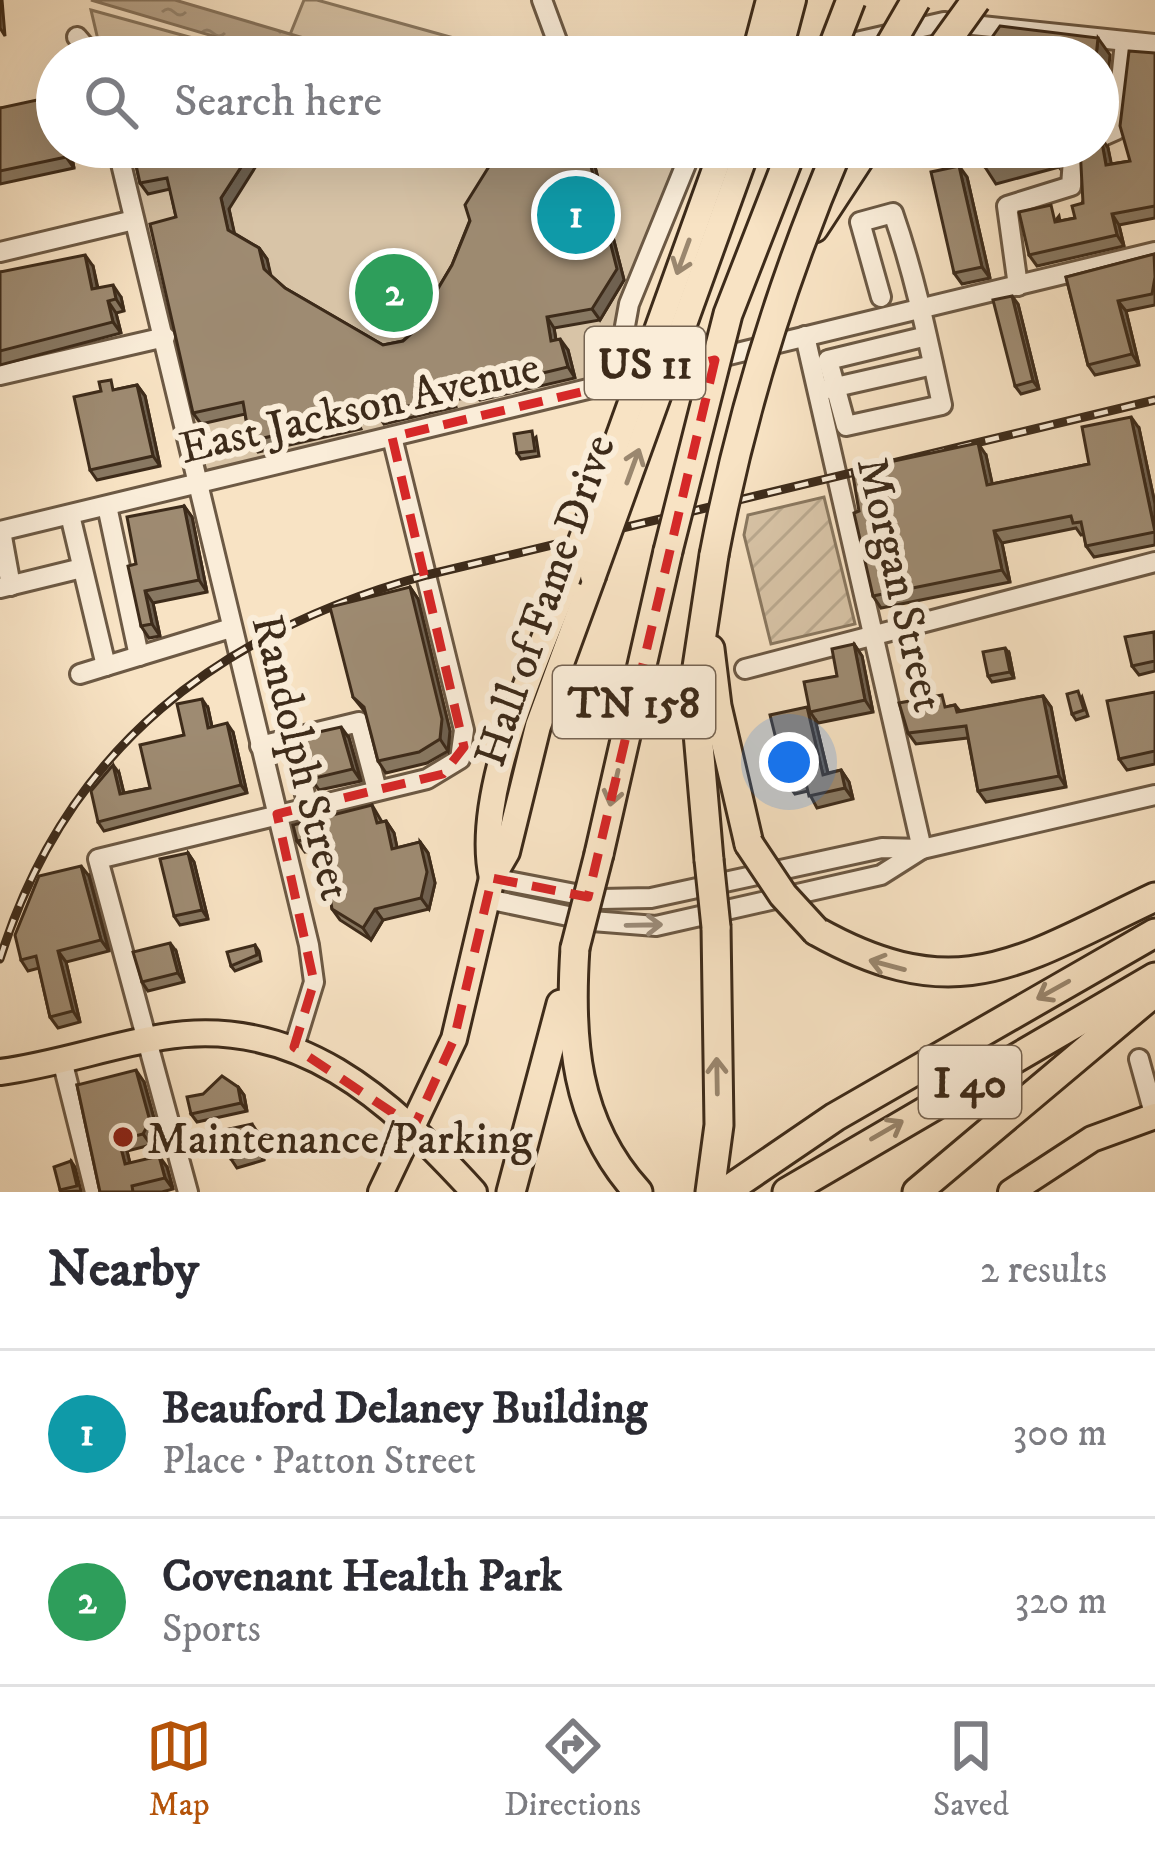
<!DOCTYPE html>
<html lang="en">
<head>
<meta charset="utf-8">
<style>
	:root { --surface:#fff; --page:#f2f2f3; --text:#2b2b33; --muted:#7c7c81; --line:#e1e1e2; --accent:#b45309 }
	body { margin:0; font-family:"IM FELL DW Pica",serif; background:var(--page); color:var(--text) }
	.you { position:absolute; left:789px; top:762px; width:42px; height:42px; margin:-30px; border:9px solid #fff; border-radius:50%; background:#1a73e8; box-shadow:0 0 0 18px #1a73e833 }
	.badge { display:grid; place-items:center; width:78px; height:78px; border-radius:50%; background:var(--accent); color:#fff; font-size:39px; font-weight:700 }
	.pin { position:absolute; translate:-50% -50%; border:6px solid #fff; box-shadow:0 3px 12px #0006 }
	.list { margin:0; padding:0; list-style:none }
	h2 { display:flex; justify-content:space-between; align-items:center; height:156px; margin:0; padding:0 48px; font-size:51px }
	h2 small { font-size:39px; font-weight:400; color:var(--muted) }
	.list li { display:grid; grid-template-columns:78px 1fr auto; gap:36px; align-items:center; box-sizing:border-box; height:168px; padding:0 48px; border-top:3px solid var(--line) }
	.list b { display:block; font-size:45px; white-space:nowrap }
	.list p { margin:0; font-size:39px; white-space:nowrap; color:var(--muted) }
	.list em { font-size:39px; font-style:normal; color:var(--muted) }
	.icon { flex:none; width:66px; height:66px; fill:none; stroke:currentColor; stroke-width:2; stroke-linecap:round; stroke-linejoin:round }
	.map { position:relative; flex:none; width:1155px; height:1192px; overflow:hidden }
	.search { position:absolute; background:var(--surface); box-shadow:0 12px 48px #0002; left:36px; right:36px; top:36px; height:132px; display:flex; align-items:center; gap:30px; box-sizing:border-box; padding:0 42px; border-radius:66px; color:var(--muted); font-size:45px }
	.sheet { height:492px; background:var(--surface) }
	nav { display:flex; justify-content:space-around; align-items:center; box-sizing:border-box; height:168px; border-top:3px solid var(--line); background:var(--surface); font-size:33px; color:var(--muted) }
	nav a { display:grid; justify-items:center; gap:6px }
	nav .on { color:var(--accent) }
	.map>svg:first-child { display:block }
	.garden { fill:url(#garden-furrows); stroke:#8a7860; stroke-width:3 }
	.pitch { fill:#d8c4a7; stroke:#8a7860; stroke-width:3 }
	.water { fill:url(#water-ripples); stroke:#87745d; stroke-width:3 }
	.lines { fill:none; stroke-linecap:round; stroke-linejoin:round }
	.minor-casing { stroke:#6c5944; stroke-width:24 }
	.major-casing { stroke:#3d2b1a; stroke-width:30 }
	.highway-casing { stroke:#3d2b1a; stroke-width:33 }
	.minor { stroke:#faedd9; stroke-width:18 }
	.major { stroke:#f8e3c4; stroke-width:24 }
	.highway { stroke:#f8e3c4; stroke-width:27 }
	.rail-casing { stroke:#3d2b1a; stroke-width:9 }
	.rail { stroke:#faedd9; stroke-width:4.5; stroke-dasharray:14; stroke-linecap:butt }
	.major-bridge-casing { stroke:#3d2b1a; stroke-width:30; stroke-linecap:butt }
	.highway-bridge-casing { stroke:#3d2b1a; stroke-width:33; stroke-linecap:butt }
	.major-bridge { stroke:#f8e3c4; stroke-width:24 }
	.highway-bridge { stroke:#f8e3c4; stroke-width:27 }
	.wall { fill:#887862; stroke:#3d2b1a; stroke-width:3 }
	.shaded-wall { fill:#6f6150; stroke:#3d2b1a; stroke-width:3 }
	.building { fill:#9e8b72; stroke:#3d2b1a; stroke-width:3 }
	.oneway { stroke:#9a876f }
	.oneway2 { stroke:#9c8c7a }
	.marked { fill:none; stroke:#d62828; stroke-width:9; stroke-dasharray:24 15; stroke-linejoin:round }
	.poi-dot { fill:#8f2418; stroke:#faedd9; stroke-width:4.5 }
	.labels { text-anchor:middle; stroke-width:12; stroke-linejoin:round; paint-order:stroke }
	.shield { fill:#faedd9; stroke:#766553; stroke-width:3 }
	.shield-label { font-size:42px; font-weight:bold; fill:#3d2b1a }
	.street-label { font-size:45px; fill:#3d2b1a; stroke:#faedd9 }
	.poi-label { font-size:45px; fill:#3d2b1a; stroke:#faedd9; text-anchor:start }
</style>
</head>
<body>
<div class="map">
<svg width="1155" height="1192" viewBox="0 0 1155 1192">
	<defs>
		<pattern id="garden-furrows" width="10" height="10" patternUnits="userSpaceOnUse" patternTransform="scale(3)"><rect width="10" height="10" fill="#d8c4a7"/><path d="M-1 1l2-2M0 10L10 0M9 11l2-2" fill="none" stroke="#baa98f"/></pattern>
		<pattern id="water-ripples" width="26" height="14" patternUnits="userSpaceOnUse" patternTransform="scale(3)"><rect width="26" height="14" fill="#b8a48a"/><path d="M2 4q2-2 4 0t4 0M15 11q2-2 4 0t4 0" fill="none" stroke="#978670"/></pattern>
	</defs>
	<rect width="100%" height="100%" fill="#f8e3c4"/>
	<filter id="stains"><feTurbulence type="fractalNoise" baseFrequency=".00167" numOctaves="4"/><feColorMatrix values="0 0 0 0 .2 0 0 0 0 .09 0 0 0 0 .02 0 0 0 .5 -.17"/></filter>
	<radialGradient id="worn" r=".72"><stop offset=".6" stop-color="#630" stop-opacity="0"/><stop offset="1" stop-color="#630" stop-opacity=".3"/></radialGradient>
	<polygon class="garden" points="824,497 855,624 771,644 744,535 748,515"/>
	<g class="pitch">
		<polygon points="304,0 317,0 522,57 281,57"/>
		<polygon points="91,10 262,57 102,57"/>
		<polygon points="125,147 685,147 611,336 620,374 206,471"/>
	</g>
	<polygon class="water" points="91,0 175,0 368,57 284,57"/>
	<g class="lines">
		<defs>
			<g id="minor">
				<polyline points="542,0 563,57"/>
				<polyline points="77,37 94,57"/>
				<polyline points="791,57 944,22 1155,44"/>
				<polyline points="1098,138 1116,130 1125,42"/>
				<polyline points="117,147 309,945 314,982 294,1047"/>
				<polyline points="0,252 134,220"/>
				<polyline points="1018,286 1007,206 1071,186 1074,147"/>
				<path d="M 881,297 L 860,222 L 893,213 C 915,276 928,340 942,405 L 846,426 L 828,360 L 927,336"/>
				<polyline points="805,336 922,849"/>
				<polyline points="0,375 165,337"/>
				<polyline points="632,382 625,326 629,304 693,147"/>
				<polyline points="827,389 933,365"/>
				<polyline points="107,506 139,656"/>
				<polyline points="70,515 106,666 231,628"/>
				<polyline points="0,531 1155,252"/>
				<polyline points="1,531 11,586"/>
				<polyline points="0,588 82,568"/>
				<polyline points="745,669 1155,562"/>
				<polyline points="80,674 106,666"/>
				<polyline points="292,739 308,807"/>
				<polyline points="260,746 359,722 377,790"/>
				<polyline points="492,878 601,899 651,898 882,848 922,849 1155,795"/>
				<polyline points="487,899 592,921 656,926 881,875 922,849"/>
				<polyline points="1139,1059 1155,1117"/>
				<polyline points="62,1060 95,1192"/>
				<polyline points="188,1192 98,859 427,779 460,759 464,730 392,437"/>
			</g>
			<g id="major">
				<polyline points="754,57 769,0"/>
				<polyline points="778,57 793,0"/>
				<path d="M 492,878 C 473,793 537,661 567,580"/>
				<path d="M 0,1072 C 55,1065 107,1046 162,1037 C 297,1014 389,1099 474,1192"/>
				<polyline points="381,1192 454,1039 492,878 507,852 538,726 593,576"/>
				<polyline points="1011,1192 1092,1139 1155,1116"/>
			</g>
			<g id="highway">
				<polyline points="814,228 867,147"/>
				<polyline points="710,649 717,706 749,844"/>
				<polyline points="599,854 668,551"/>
				<polyline points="709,860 694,687 714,555"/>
				<path d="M 816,931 C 959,1011 1021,960 1155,897"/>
				<path d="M 575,948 C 569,1037 574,1122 638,1192"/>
				<polyline points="511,1192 561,1004"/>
				<polyline points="710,1192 719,1125 716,927"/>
				<polyline points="725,1192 835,1117 1155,933"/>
				<polyline points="787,1192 1155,977"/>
				<polyline points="917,1192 1155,992"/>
			</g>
		</defs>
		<use href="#minor" class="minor-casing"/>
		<use href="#major" class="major-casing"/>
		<use href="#highway" class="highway-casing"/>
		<use href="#minor" class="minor"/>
		<use href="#major" class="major"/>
		<use href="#highway" class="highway"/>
		<defs>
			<path id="rail" d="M 0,959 C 66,748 220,631 427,575 L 1155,400"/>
		</defs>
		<use href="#rail" class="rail-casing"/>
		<use href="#rail" class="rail"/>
		<defs>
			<g id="major-bridge">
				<polyline points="593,576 748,147"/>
				<polyline points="567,580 723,147"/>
			</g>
			<g id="highway-bridge">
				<polyline points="829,57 851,0"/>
				<polyline points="883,57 916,0"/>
				<polyline points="935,57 976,0"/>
				<polyline points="668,551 728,314 793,147"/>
				<path d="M 714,555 C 741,413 782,280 839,147"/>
				<polyline points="749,844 783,895 816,931"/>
				<polyline points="709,860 716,927"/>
				<polyline points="575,948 599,854"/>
			</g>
		</defs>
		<use href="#major-bridge" class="major-bridge-casing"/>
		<use href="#highway-bridge" class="highway-bridge-casing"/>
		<use href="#major-bridge" class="major-bridge"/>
		<use href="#highway-bridge" class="highway-bridge"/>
	</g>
	<g class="wall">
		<polygon points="1155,53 1155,218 1119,225 1124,246 1037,266 1029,255 1059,216 1060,221 1075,218 1108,148 1111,164 1130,161"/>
		<polygon points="56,107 57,147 70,147 74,168 0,184 0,108 44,109"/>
		<polygon points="132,147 229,209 234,233 259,248 267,259 270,275 285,288 383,345 403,341 411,334 452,265 495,157 479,147 590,147 624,280 600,320 554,328 556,340 568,350 575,378 480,400 476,396 454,400 456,407 384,424 380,418 359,424 361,429 258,452 250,441 245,414 201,424 193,413 176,217 170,189 148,194 140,183"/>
		<polygon points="1060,147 1059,167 996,184 985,167"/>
		<polygon points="967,177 990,278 962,284 954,273"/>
		<polygon points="1155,254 1155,305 1126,311 1139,365 1095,375 1088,365 1066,277"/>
		<polygon points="93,266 98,288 121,297 124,311 116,313 121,333 0,365 0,272"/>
		<polygon points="1018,304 1039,389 1021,394 1015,386"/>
		<polygon points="137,385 145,396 160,466 97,480 90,470 118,389"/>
		<polygon points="1139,428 1155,504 1155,545 1094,557 1086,546 1084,534 1081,535 1076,528 1002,543 1010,582 881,608 873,596 859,511 986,455 992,484 1089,464"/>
		<polygon points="536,437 539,456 521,459 517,453"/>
		<polygon points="184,506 192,517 207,592 153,603 160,636 149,638 141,626 136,564"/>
		<polygon points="410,587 418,599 450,731 448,751 427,763 386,773 378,761 366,713 353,697"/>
		<polygon points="1155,633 1155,671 1139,675 1132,666"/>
		<polygon points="854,644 862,656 873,712 818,723 815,719 828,773 841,770 849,782 853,799 817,808 808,791 795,794 787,783 810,710 837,676"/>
		<polygon points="1009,653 1014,678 992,682 988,676"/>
		<polygon points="1155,692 1155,764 1127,770 1119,759"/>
		<polygon points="1043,696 1051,707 1066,787 986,802 978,791 968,738 916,744 908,733 950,706 955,705 960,711"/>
		<polygon points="1082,697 1088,716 1076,720 1072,714"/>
		<polygon points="208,708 212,727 233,732 247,793 104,831 98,822 119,773 124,793 150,788 184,735"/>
		<polygon points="349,738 361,781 319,790 311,779"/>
		<polygon points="372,805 382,822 386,821 394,833 397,848 420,842 428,853 435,883 429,909 383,920 371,940 340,920 332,909 327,878 324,879 316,868 311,851 305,852 297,841"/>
		<polygon points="188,853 194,862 208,919 180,925 174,916"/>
		<polygon points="89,876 109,951 66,962 80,1022 58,1028 50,1017 39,968 28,971 21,960"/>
		<polygon points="255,945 259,951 261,961 235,971 231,966"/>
		<polygon points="176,951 184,982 148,991 142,982"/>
		<polygon points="144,1082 158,1133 151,1145 127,1151 130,1163 167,1167 173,1189 162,1192 100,1192 77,1085"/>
		<polygon points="238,1087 244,1095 247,1111 197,1122 191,1114"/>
		<polygon points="258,1133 264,1160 237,1168 231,1159"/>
		<polygon points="71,1161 75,1167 81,1191 61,1192 60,1190"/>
	</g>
	<g class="shaded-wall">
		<polygon points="0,0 2,0 5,36 0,28"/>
		<polygon points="1098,38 1110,55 1105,109 1098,100 1098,57 1096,57"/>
		<polygon points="1101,137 1108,148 1114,176 1106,165"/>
		<polygon points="64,147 70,147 74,168 66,157"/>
		<polygon points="254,147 268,147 229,209 236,240 228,230 221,198"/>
		<polygon points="586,147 590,147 624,280 600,320 592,309"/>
		<polygon points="1047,147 1060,147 1059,167 1047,151"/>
		<polygon points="959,166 967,177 990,278 982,267"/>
		<polygon points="1112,214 1119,225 1124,246 1117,235"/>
		<polygon points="259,248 267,259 272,280 264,269"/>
		<polygon points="85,255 93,266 100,301 92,289"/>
		<polygon points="113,285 121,297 124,311 116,299"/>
		<polygon points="1012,296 1018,304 1039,389 1033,381"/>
		<polygon points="108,301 116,313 121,333 113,322"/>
		<polygon points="1118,301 1126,311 1139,365 1132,354"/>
		<polygon points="547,317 554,328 558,352 551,341"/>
		<polygon points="560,339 568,350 575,378 568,367"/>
		<polygon points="137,385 145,396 160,466 153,456"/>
		<polygon points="1131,417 1139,428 1155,504 1155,531"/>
		<polygon points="978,443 986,455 995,496 987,485"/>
		<polygon points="184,506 192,517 207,592 199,580"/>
		<polygon points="994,531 1002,543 1010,582 1002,570"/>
		<polygon points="410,587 418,599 450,731 448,751 440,739"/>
		<polygon points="145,591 153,603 160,636 152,624"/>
		<polygon points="854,644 862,656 873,712 865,700"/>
		<polygon points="1005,648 1009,653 1014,678 1010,672"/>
		<polygon points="1043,696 1051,707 1066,787 1059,776"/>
		<polygon points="202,699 208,708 214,736 208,728"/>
		<polygon points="807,707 815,719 831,786 823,775"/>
		<polygon points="227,723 233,732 247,793 241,785"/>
		<polygon points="341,727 349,738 361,781 353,769"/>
		<polygon points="113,765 119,773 126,803 120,794"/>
		<polygon points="841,770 849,782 853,799 845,788"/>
		<polygon points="386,821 394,833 400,861 392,849"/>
		<polygon points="420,842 428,853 435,883 429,909 421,898"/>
		<polygon points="188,853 194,862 208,919 202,910"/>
		<polygon points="81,866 89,876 109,951 101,940"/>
		<polygon points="375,909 383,920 371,940 363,928"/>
		<polygon points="170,943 176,951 184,982 178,973"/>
		<polygon points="58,951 66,962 80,1022 73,1011"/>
		<polygon points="136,1070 144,1082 158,1133 151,1145 143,1134"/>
		<polygon points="238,1087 244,1095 247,1111 241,1103"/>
		<polygon points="252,1124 258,1133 264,1160 258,1152"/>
		<polygon points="119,1140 127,1151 133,1176 125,1164"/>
		<polygon points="159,1156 167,1167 173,1189 165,1178"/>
	</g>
	<g class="building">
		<polygon points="1000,26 1098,38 1096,57 978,57"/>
		<polygon points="145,39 150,52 184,46 200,57 112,57 109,44"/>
		<polygon points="1129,51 1155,53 1155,206 1112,214 1117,235 1029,255 1019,212 1051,205 1055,222 1075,218 1072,206 1083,203 1080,147 1098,147 1098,138 1101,137 1106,165 1130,161 1120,126"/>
		<polygon points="37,100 39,110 56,107 57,147 64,147 66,157 0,171 0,108"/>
		<polygon points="132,147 254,147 221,198 228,230 259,248 264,269 285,288 383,345 403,341 411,334 452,265 470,221 465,205 498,152 489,147 586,147 617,269 592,309 547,317 551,341 560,339 568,367 472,390 471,385 447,389 449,396 376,414 374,407 352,413 353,418 250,441 243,402 193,413 150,224 176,217 167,178 140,183"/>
		<polygon points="979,147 1047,147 1047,151 985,167"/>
		<polygon points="959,166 982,267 954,273 931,172"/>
		<polygon points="1154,254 1155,277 1152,294 1118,301 1132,354 1088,365 1066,277"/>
		<polygon points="85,255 92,289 113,285 116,299 108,301 113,322 0,351 0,272"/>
		<polygon points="1012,296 1033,381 1015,386 993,300"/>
		<polygon points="111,380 113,390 137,385 153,456 90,470 74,397 101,391 99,382"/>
		<polygon points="1131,417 1155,532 1086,546 1081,522 1073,523 1071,516 994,531 1002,570 873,596 854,513 859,511 852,470 978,443 987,485 1089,464 1082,427"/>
		<polygon points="532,431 535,451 517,453 514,434"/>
		<polygon points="184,506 199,580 145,591 152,624 141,626 128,566 136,564 127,517"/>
		<polygon points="410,587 442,719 440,739 419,752 378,761 364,707 353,697 330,607"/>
		<polygon points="1154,632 1155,661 1132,666 1125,637"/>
		<polygon points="854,644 865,700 810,712 804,682 837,676 832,649"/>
		<polygon points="1005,648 1010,672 988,676 983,652"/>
		<polygon points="1078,691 1084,710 1072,714 1067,694"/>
		<polygon points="1155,692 1155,751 1119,759 1107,701"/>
		<polygon points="942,695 945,707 955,705 957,712 1043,696 1059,776 978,791 966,726 908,733 899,703"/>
		<polygon points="202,699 208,728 227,723 241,785 98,822 91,791 113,765 120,794 150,788 140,745 184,735 177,704"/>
		<polygon points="807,707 823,775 841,770 845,788 809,796 805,779 787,783 770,715"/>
		<polygon points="341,727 353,769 311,779 301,736"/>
		<polygon points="372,805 377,823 386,821 392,849 420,842 427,872 421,898 375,909 363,928 332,909 325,866 316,868 308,839 297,841 293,825"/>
		<polygon points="188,853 202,910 174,916 160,859"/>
		<polygon points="81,866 101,940 58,951 73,1011 50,1017 36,956 21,960 15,935 39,876"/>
		<polygon points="170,943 178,973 142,982 133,952"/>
		<polygon points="255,945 257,955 231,966 227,952"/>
		<polygon points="136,1070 150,1121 143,1134 119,1140 125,1164 159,1156 165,1178 132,1186 133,1192 100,1192 77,1085"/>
		<polygon points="222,1076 238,1087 241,1103 191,1114 187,1097 203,1094"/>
		<polygon points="252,1124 258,1152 231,1159 225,1130"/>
		<polygon points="71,1161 77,1186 60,1190 54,1167"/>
	</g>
	<defs><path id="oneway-shaft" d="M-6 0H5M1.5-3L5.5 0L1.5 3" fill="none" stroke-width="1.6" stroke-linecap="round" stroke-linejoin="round" transform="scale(3)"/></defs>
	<g class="oneway">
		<use href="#oneway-shaft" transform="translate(683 257) rotate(110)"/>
		<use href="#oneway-shaft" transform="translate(633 466) rotate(-70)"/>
		<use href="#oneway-shaft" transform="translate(614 788) rotate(103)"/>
		<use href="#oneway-shaft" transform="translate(887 965) rotate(-165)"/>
		<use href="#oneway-shaft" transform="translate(1053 990) rotate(151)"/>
		<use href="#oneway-shaft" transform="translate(717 1076) rotate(-91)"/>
		<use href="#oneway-shaft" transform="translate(887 1130) rotate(-30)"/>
	</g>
	<use class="oneway2" href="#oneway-shaft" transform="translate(644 925) rotate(-1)"/>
	<path class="marked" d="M 715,360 L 588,897 L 492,878 L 454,1039 L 414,1127 L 294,1047 L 314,982 L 277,814 L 443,774 L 464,747 L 392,437 Z"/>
	<circle class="poi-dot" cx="123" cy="1137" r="12"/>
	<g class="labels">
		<g class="shield">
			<rect x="585" y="327" width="120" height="72" rx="9"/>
			<rect x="553" y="666" width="162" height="72" rx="9"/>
			<rect x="919" y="1046" width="102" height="72" rx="9"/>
		</g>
		<g class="shield-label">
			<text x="645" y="378">US 11</text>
			<text x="634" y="717">TN 158</text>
			<text x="970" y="1097">I 40</text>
		</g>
		<g class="street-label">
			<text transform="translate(359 406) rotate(-13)" y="16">East Jackson Avenue</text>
			<text transform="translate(902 584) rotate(77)" y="16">Morgan Street</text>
			<text transform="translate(543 600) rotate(-71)" y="16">Hall of Fame Drive</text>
			<text transform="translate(303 757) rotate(76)" y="16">Randolph Street</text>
		</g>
		<g class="poi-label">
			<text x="147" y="1153">Maintenance/Parking</text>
		</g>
	</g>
	<rect width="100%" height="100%" filter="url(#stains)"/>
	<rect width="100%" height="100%" fill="url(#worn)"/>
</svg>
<div class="you"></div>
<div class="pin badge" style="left:576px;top:215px;background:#0f9aa8">1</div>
<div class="pin badge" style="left:394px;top:293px;background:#2e9e5b">2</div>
<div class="search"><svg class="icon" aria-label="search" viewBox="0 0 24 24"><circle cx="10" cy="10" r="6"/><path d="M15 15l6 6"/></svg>Search here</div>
</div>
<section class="sheet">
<h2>Nearby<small>2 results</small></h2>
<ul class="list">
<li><span class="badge" style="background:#0f9aa8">1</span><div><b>Beauford Delaney Building</b><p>Place · Patton Street</p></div><em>300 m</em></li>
<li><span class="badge" style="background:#2e9e5b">2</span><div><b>Covenant Health Park</b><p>Sports</p></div><em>320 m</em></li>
</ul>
</section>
<nav>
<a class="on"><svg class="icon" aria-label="map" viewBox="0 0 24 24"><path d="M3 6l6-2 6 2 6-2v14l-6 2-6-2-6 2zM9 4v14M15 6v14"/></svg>Map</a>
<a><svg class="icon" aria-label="directions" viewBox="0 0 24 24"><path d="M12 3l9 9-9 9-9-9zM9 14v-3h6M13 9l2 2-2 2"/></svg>Directions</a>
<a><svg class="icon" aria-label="saved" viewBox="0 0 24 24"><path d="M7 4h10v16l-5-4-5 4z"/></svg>Saved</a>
</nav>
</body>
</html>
